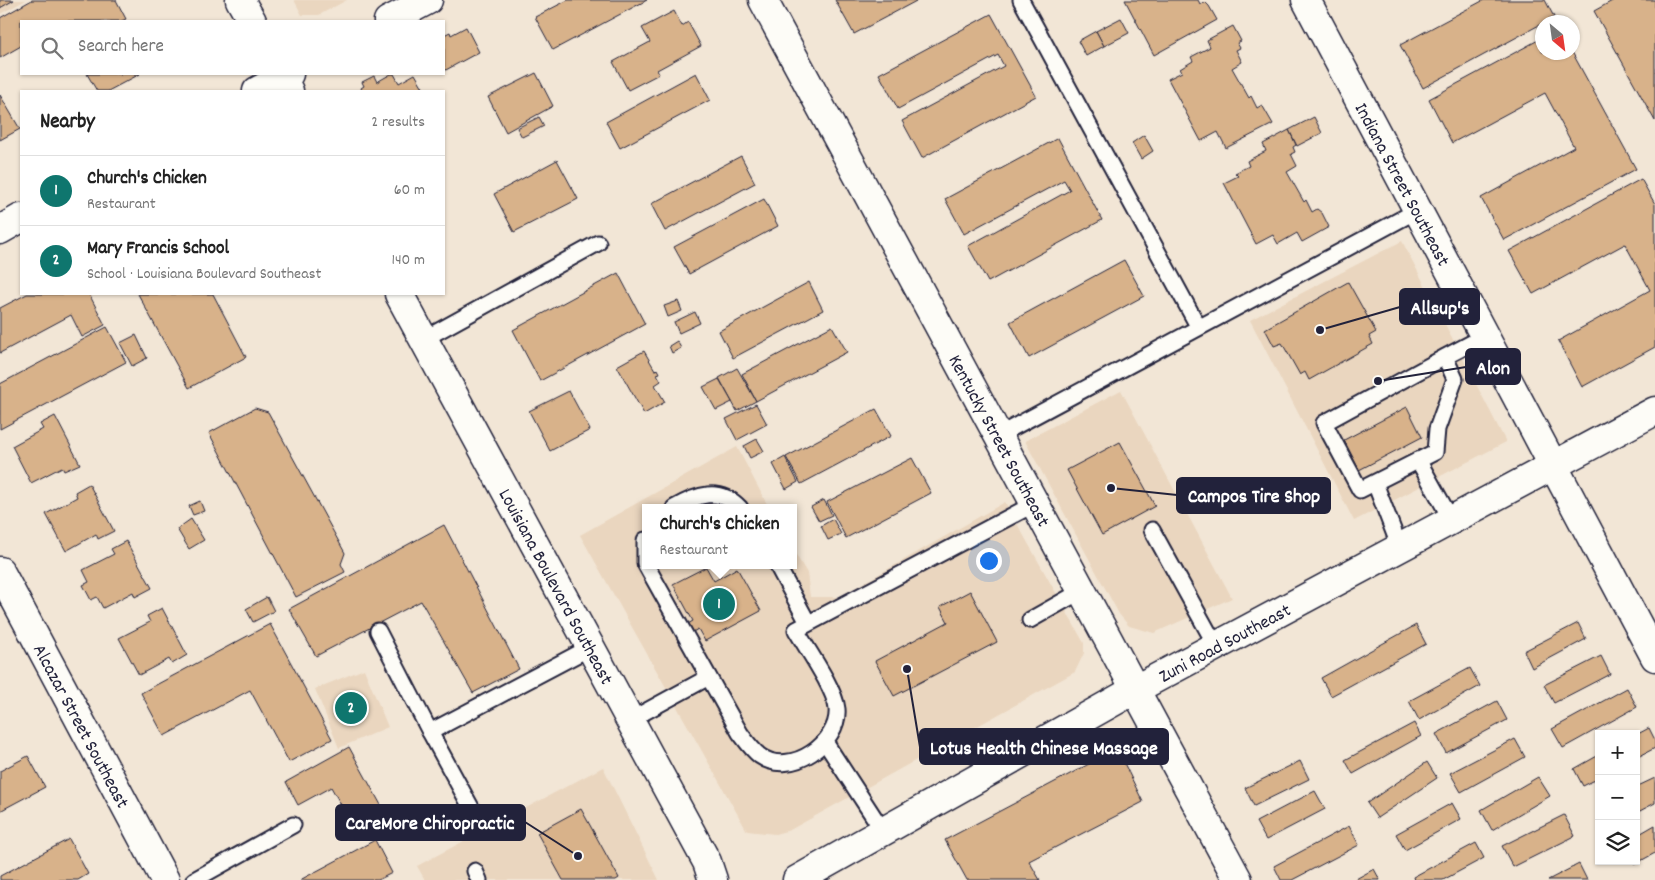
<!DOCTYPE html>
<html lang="en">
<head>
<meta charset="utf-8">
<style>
	:root { --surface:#fff; --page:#f2f2f2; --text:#222; --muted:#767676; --line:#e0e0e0; --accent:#0f766e }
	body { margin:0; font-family:Dekko,sans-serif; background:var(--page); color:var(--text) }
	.controls { position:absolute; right:15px; bottom:15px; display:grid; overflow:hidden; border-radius:0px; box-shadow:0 1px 4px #0004 }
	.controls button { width:45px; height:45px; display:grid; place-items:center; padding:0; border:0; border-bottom:1px solid var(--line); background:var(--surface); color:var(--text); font:25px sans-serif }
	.compass { position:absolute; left:1535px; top:15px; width:45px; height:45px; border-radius:50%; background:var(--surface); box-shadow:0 1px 4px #0004; rotate:151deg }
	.you { position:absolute; left:988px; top:560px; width:18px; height:18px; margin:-12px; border:4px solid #fff; border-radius:50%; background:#1a73e8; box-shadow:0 0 0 8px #1a73e833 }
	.badge { display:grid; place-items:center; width:32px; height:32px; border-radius:50%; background:var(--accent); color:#fff; font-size:16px; font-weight:700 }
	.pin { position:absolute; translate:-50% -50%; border:2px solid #fff; box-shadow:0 1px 5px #0006 }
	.popup { position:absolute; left:642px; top:504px; width:155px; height:65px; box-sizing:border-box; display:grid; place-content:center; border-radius:0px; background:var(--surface); filter:drop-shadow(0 1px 4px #0005); font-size:16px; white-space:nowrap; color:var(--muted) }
	.popup b { font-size:19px; color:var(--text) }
	.popup::after { content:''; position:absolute; left:50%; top:100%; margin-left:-10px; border:10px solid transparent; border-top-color:var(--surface) }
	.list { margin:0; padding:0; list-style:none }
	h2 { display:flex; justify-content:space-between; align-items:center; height:65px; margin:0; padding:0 20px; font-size:21px }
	h2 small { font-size:16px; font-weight:400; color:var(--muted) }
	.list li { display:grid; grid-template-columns:32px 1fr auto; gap:15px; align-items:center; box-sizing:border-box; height:70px; padding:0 20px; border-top:1px solid var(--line) }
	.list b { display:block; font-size:19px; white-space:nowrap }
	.list p { margin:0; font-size:16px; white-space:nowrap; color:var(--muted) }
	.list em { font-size:16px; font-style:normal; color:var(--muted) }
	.icon { flex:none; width:28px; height:28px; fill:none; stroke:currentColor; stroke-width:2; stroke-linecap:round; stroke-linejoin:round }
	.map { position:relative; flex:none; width:1655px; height:880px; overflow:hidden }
	.search { position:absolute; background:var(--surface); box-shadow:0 1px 4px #0004; left:20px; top:20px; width:425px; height:55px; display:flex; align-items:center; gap:12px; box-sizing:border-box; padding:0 18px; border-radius:0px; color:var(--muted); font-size:19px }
	.panel { position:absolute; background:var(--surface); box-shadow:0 1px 4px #0004; left:20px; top:90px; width:425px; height:205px; border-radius:0px }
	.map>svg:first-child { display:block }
	.built { fill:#ead6bf }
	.building { fill:#d8b28a; stroke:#22223b }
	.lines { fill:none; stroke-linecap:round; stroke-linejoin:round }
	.lane-casing { stroke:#22223b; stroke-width:19 }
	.street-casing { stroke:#22223b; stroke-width:31 }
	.secondary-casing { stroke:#22223b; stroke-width:31 }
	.lane { stroke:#fdfcf7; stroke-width:15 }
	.street { stroke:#fdfcf7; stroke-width:28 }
	.secondary { stroke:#fdfcf7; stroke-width:28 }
	.labels { text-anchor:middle; stroke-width:4; stroke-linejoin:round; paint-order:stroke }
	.street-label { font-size:19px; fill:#22223b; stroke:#fdfcf7 }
	.leader { fill:none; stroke:#22223b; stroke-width:2 }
	.callout-dot { fill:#22223b; stroke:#fdfcf7; stroke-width:2 }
	.callout { fill:#22223b; stroke:#22223b; stroke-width:2 }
	.callout-label { font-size:20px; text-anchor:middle; font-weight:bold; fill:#fff }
</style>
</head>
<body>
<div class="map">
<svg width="1655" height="880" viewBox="0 0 1655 880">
	<rect width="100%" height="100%" fill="#f2e6d6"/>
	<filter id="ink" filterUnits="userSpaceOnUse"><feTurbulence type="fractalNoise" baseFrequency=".02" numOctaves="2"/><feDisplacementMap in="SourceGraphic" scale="10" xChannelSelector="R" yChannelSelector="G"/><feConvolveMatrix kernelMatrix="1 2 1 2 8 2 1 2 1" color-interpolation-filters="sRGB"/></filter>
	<g filter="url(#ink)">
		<g class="built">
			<polygon points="0,0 26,0 0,14"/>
			<polygon points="294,0 347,0 319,15 302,15"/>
			<polygon points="1402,241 1506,442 1354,521 1250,320"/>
			<polygon points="1121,390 1232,598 1154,633 1129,626 1119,614 1025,441"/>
			<polygon points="737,447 769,508 645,508 645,565 793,565 793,550 807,573 810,597 839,597 1005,502 1084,643 1084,653 1075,672 790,830 775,834 747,831 580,535"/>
			<polygon points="364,669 388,727 339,748 315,689"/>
			<polygon points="603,767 659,880 425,880 417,866"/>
		</g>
		<g class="building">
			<polygon points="0,0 14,0 0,8"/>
			<polygon points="32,0 116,0 126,19 121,21 21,21 21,46 0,58 0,18"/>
			<polygon points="568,0 647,0 553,50 535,17"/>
			<polygon points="835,0 918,0 854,34"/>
			<polygon points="1125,0 1198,0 1200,4 1205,2 1209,6 1217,20 1154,55"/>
			<polygon points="1484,0 1545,0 1554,17 1423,88 1400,45"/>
			<polygon points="1614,0 1655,0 1655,121 1594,11"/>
			<polygon points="674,11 682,26 688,22 701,46 657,70 659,74 628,90 613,62 650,42 642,28"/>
			<polygon points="991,14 1036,96 922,158 902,121 1004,66 998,55 898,109 879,74"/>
			<polygon points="1121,18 1129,33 1104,46 1096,31"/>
			<polygon points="1233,26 1241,41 1237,43 1240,48 1236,50 1242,62 1232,68 1249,98 1251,96 1257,108 1262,105 1273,124 1226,148 1218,132 1201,141 1168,79 1182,72 1180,69 1193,61 1191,57 1210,47 1207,40"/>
			<polygon points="466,27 479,52 444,71 444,35 450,32 451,35"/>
			<polygon points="1096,31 1104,46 1086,56 1078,41"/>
			<polygon points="1542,38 1542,52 1572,52 1636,169 1504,240 1481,198 1574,147 1545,93 1452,143 1429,99"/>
			<polygon points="536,73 553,106 506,132 488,97"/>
			<polygon points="696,73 710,100 620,148 606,122"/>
			<polygon points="87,74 140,74 108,91 97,91"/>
			<polygon points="391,74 394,74 399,83 415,74 425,91 362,91 361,88 364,86 362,82 374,76 377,82"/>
			<polygon points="0,95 20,129 0,140"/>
			<polygon points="539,117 544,126 522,137 517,128"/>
			<polygon points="1314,117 1322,133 1297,146 1289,130"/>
			<polygon points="1289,130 1296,145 1293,147 1295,152 1291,154 1297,166 1287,172 1304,202 1306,200 1312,212 1317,209 1322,213 1329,227 1302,242 1297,233 1278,244 1273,235 1256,244 1224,183 1238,176 1235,173 1249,166 1247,161 1266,151 1263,144"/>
			<polygon points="1144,135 1153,151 1141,159 1132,143"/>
			<polygon points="1058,138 1102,220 988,282 968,246 1070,190 1064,180 964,234 945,199"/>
			<polygon points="741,156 755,183 665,231 651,204"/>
			<polygon points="557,160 578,199 514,232 494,194"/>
			<polygon points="1641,179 1655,204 1655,347 1582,387 1558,341 1650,290 1625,244 1533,294 1509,251"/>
			<polygon points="764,199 778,226 689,274 674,247"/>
			<polygon points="1124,260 1144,296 1029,358 1010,322"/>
			<polygon points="618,273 645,324 540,381 513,330"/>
			<polygon points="809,282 823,310 733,358 719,331"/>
			<polygon points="1348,282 1376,332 1369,336 1373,344 1309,380 1305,372 1300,375 1282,343 1274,346 1265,329"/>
			<polygon points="27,294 89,294 105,325 82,337 71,315 0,353 0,308"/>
			<polygon points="138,294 213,294 246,357 189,388"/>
			<polygon points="678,301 682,311 668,317 664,306"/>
			<polygon points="695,312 700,323 679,333 674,322"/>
			<polygon points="832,326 847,352 756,401 742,374"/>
			<polygon points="107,327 126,362 0,429 0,384"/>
			<polygon points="136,335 147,358 132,366 120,343"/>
			<polygon points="677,341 681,348 672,353 669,346"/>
			<polygon points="644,351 655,370 658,369 660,373 657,374 661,381 655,385 665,402 644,414 617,366"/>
			<polygon points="737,368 756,401 737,411 719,378"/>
			<polygon points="719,379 732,402 716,410 703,387"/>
			<polygon points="569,391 590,430 550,451 529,411"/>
			<polygon points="756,404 767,424 737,440 726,419"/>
			<polygon points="1407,407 1422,437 1359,470 1344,440"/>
			<polygon points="255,408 268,412 345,553 341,564 345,572 296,597 209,433"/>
			<polygon points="876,409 891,436 801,484 786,457"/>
			<polygon points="55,416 80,464 64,471 62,467 31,483 12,446 43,429 40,424"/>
			<polygon points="757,439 764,451 750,458 744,446"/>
			<polygon points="1120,442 1155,506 1102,535 1067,470"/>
			<polygon points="785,457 798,482 786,489 773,464"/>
			<polygon points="912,458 931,493 846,538 827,502"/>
			<polygon points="89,484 114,531 98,539 96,534 66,551 46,514 77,497 75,492"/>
			<polygon points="824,500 832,515 819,521 811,507"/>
			<polygon points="200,501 204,511 193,515 189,506"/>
			<polygon points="191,519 204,540 189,549 177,529"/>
			<polygon points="833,519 841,534 828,540 821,526"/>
			<polygon points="444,525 519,669 473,693 421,601 316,656 289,609"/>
			<polygon points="126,541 152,588 135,597 133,592 103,608 97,597 91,600 83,585 89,582 83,570 114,554 111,549"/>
			<polygon points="706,567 714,581 737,568 761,611 705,641 698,629 691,633 686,625 693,621 673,584"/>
			<polygon points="970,591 997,642 894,696 875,661 948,622 940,607"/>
			<polygon points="267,597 274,611 253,622 246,609"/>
			<polygon points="162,608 187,655 172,664 169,659 139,675 119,638 150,622 147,616"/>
			<polygon points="1578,623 1586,639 1532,668 1524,651"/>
			<polygon points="270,624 332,739 289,762 250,690 164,736 141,693"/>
			<polygon points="1416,625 1426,644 1331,696 1321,678"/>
			<polygon points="1601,656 1610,674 1554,703 1544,685"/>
			<polygon points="1470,668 1480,686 1419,720 1409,701"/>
			<polygon points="1627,688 1637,707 1563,748 1552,729"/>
			<polygon points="1497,701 1507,720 1446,753 1436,734"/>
			<polygon points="1414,723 1421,736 1353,774 1345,760"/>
			<polygon points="1649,728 1655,740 1655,748 1636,758 1636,735"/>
			<polygon points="1515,739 1525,757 1461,792 1450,773"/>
			<polygon points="349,747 387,816 357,833 331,787 298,805 286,782"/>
			<polygon points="1106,755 1124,763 1143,802 1029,861 1040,880 967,880 945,840"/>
			<polygon points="1599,755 1599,778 1583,786 1574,769"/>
			<polygon points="28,756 45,787 0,811 0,771"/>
			<polygon points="1300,761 1309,779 1254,806 1245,788"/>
			<polygon points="1427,762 1437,778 1377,818 1367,803"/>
			<polygon points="1538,777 1550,796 1492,830 1481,810"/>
			<polygon points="1655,778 1655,803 1636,813 1636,787"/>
			<polygon points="1315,791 1325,809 1266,840 1256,822"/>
			<polygon points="1452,803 1461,819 1405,850 1396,834"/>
			<polygon points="581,809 619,878 616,880 563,880 537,833"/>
			<polygon points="1564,815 1575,836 1513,867 1502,846"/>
			<polygon points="1655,825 1655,853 1635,864 1633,861 1636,861 1636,836"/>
			<polygon points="1349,826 1359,845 1292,880 1281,880 1274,866"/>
			<polygon points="69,839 88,874 78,880 0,880 0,876"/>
			<polygon points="375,840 392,873 378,880 300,880"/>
			<polygon points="1476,843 1484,858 1443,880 1414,880 1413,877"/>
			<polygon points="1579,864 1587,880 1548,880"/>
			<polygon points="1374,869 1380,880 1354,880"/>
		</g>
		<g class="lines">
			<defs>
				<g id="lane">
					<polyline points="1021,0 1198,326"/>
					<polyline points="424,339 598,243"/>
					<polyline points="1445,357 1455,379 1437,429 1435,452 1360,490 1324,423 1445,357 1485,336"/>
					<polyline points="999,435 1418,210"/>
					<polyline points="1418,460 1452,521"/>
					<polyline points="1375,483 1400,548"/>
					<path d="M 674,508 C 696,495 720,486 740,508"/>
					<polyline points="1152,530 1216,646"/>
					<polyline points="645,540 645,563"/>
					<path d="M 646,565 L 740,733 C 746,741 752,750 760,756 C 791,778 840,742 837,709 C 835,689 807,649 796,630 L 1036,503"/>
					<polyline points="777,565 808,623"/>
					<polyline points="1030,620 1083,590"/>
					<polyline points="378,631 430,732 591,647"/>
					<polyline points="630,720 707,678"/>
					<polyline points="430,732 473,811"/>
					<polyline points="825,742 883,831"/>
					<polyline points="475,871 479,880"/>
					<polyline points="194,880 293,825"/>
				</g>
				<g id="street">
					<path id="s1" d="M 763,0 L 1238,880"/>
					<path id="s2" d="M 1306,0 L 1655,657"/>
					<polyline points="388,21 428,0"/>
					<polyline points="257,91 289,74"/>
					<polyline points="0,230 21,218"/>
					<path id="s3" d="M 0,571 L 165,880"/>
				</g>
				<g id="secondary">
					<polyline points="240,0 252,21"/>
					<polyline points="280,74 289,91"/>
					<path id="s4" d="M 399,294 L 707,862 L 713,880"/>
					<path id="s5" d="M 797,880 L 1136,689 L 1655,411"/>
				</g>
			</defs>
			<use href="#lane" class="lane-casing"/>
			<use href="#street" class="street-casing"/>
			<use href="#secondary" class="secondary-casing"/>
			<use href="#lane" class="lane"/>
			<use href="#street" class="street"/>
			<use href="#secondary" class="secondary"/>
		</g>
	</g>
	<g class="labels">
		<g class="street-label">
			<text dy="7" stroke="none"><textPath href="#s2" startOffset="208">Indiana Street Southeast</textPath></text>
			<text dy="7" stroke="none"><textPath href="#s1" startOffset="500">Kentucky Street Southeast</textPath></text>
			<text dy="7" stroke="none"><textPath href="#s4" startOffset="332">Louisiana Boulevard Southeast</textPath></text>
			<text dy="7" stroke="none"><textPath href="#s5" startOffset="489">Zuni Road Southeast</textPath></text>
			<text dy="7" stroke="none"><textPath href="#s3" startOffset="175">Alcazar Street Southeast</textPath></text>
		</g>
	</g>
	<path class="leader" d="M1320 330L1400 307M1378 381L1466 367M1111 488L1177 495M907 669L920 747M578 856L525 822"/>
	<g class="callout-dot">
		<circle cx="1320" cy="330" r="5"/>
		<circle cx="1378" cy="381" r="5"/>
		<circle cx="1111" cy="488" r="5"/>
		<circle cx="907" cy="669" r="5"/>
		<circle cx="578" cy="856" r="5"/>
	</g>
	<g class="callout">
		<rect x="1400" y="289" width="79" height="35" rx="5"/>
		<rect x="1466" y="349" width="54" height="35" rx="5"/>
		<rect x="1177" y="478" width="153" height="35" rx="5"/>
		<rect x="920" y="729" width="248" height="35" rx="5"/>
		<rect x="336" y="805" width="189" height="35" rx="5"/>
	</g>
	<g class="callout-label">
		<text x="1440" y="314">Allsup's</text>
		<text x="1493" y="374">Alon</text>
		<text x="1254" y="502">Campos Tire Shop</text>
		<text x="1044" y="754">Lotus Health Chinese Massage</text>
		<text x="430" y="829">CareMore Chiropractic</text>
	</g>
</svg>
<div class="controls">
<button>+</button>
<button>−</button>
<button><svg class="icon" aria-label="layers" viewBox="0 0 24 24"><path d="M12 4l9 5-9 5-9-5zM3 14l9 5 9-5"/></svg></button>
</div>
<svg class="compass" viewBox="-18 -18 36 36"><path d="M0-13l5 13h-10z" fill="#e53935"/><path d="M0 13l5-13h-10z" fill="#767676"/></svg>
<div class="you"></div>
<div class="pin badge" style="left:719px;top:604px">1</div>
<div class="popup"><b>Church's Chicken</b>Restaurant</div>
<div class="pin badge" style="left:351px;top:708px">2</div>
<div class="search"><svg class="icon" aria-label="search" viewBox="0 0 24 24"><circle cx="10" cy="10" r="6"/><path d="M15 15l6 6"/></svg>Search here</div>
<section class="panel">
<h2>Nearby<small>2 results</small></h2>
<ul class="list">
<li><span class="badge">1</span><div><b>Church's Chicken</b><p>Restaurant</p></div><em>60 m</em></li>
<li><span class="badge">2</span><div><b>Mary Francis School</b><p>School · Louisiana Boulevard Southeast</p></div><em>140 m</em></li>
</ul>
</section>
</div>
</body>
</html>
